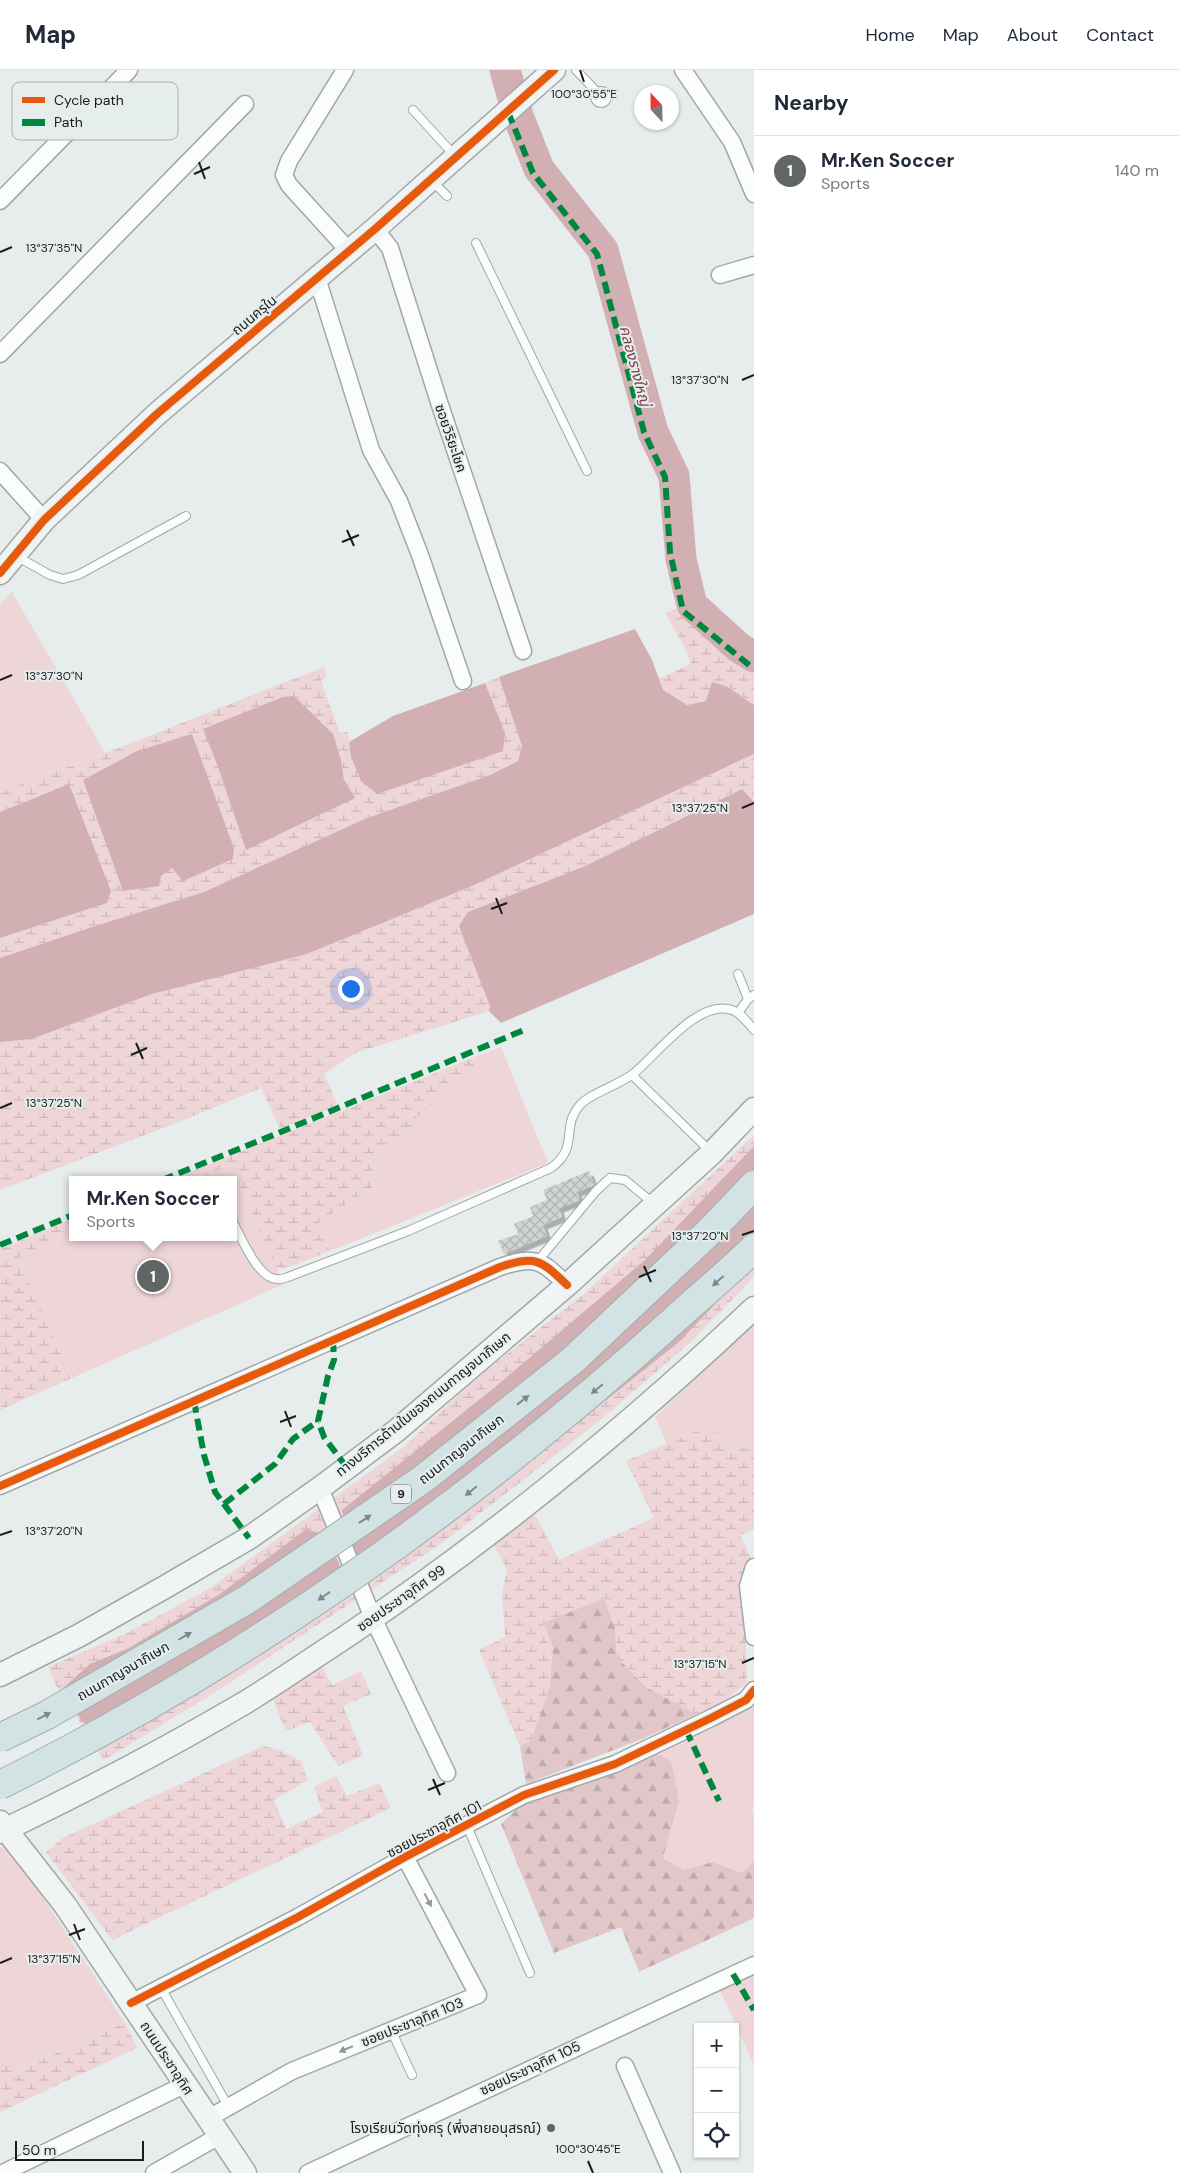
<!DOCTYPE html>
<html lang="en">
<head>
<meta charset="utf-8">
<style>
	:root { --surface:#fff; --page:#f6f6f7; --text:#1f2937; --muted:#747a83; --line:#e0e1e3; --accent:#616565 }
	body { margin:0; font-family:"DM Sans","Noto Sans Thai",sans-serif; background:var(--page); color:var(--text) }
	.controls { position:absolute; right:15px; bottom:15px; display:grid; overflow:hidden; border-radius:0px; box-shadow:0 1px 4px #0004 }
	.controls button { width:45px; height:45px; display:grid; place-items:center; padding:0; border:0; border-bottom:1px solid var(--line); background:var(--surface); color:var(--text); font:25px sans-serif }
	.compass { position:absolute; left:634px; top:15px; width:45px; height:45px; border-radius:50%; background:var(--surface); box-shadow:0 1px 4px #0004; rotate:338deg }
	.scale { position:absolute; left:15px; bottom:12px; width:129px; box-sizing:border-box; padding-left:5px; border:2px solid #191c1c; border-top:0; font-size:14px; line-height:18px; white-space:nowrap; color:#191c1c; -webkit-text-stroke:4px #e5eeed; paint-order:stroke }
	.you { position:absolute; left:350px; top:918px; width:18px; height:18px; margin:-12px; border:4px solid #fff; border-radius:50%; background:#1a73e8; box-shadow:0 0 0 8px #1a73e833 }
	.badge { display:grid; place-items:center; width:32px; height:32px; border-radius:50%; background:var(--accent); color:#fff; font-size:16px; font-weight:700 }
	.pin { position:absolute; translate:-50% -50%; border:2px solid #fff; box-shadow:0 1px 5px #0006 }
	.popup { position:absolute; left:69px; top:1106px; width:168px; height:65px; box-sizing:border-box; display:grid; place-content:center; border-radius:0px; background:var(--surface); filter:drop-shadow(0 1px 4px #0005); font-size:16px; white-space:nowrap; color:var(--muted) }
	.popup b { font-size:19px; color:var(--text) }
	.popup::after { content:''; position:absolute; left:50%; top:100%; margin-left:-10px; border:10px solid transparent; border-top-color:var(--surface) }
	.list { margin:0; padding:0; list-style:none }
	h2 { display:flex; justify-content:space-between; align-items:center; height:65px; margin:0; padding:0 20px; font-size:21px }
	h2 small { font-size:16px; font-weight:400; color:var(--muted) }
	.list li { display:grid; grid-template-columns:32px 1fr auto; gap:15px; align-items:center; box-sizing:border-box; height:70px; padding:0 20px; border-top:1px solid var(--line) }
	.list b { display:block; font-size:19px; white-space:nowrap }
	.list p { margin:0; font-size:16px; white-space:nowrap; color:var(--muted) }
	.list em { font-size:16px; font-style:normal; color:var(--muted) }
	.icon { flex:none; width:28px; height:28px; fill:none; stroke:currentColor; stroke-width:2; stroke-linecap:round; stroke-linejoin:round }
	.map { position:relative; flex:none; width:754px; height:2103px; overflow:hidden }
	header { display:flex; align-items:center; gap:30px; box-sizing:border-box; height:70px; padding:0 25px; background:var(--surface); border-bottom:1px solid var(--line) }
	header strong { font-size:24px }
	nav { display:flex; gap:28px; margin-inline-start:auto; font-size:18px }
	main { display:flex }
	aside { flex:1; background:var(--surface) }
	.map>svg:first-child { display:block }
	.green { fill:#eed5d8 }
	.forest { fill:url(#forest-firs) }
	.wetland { fill:url(#wetland-marsh); fill-rule:evenodd }
	.water { fill:#d1afb3 }
	.lines { fill:none; stroke-linecap:round; stroke-linejoin:round }
	.river { stroke:#d1afb3; stroke-width:31 }
	.building { fill:url(#building-cross-hatch); filter:url(#shadow) }
	.lane-casing { stroke:#a3a7a7; stroke-width:10 }
	.street-casing { stroke:#a3a7a7; stroke-width:19 }
	.secondary-casing { stroke:#a3a7a7; stroke-width:25 }
	.lane { stroke:#fbfcfc; stroke-width:8 }
	.street { stroke:#fbfcfc; stroke-width:16 }
	.secondary { stroke:#f0f4f4; stroke-width:22 }
	.highway-bridge-casing { stroke:#9eb0b0; stroke-width:30; stroke-linecap:butt }
	.highway-bridge { stroke:#d3e3e3; stroke-width:28 }
	.quiet { stroke:#00873e; stroke-width:6; stroke-dasharray:12 6; stroke-linecap:butt }
	.cycleway-casing { stroke:#e5eeed; stroke-width:11 }
	.cycleway { stroke:#e8590c; stroke-width:8 }
	.oneway { fill:#7f8989 }
	.oneway2 { fill:#959797 }
	.ticks { fill:none; stroke:#191c1c; stroke-width:2 }
	.poi-dot { fill:#616565; stroke:#e5eeed; stroke-width:2 }
	.labels { text-anchor:middle; stroke-width:4; stroke-linejoin:round; paint-order:stroke }
	.shield { fill:#e5eeed; stroke:#565b5b; stroke-width:1 }
	.shield-label { font-size:12px; font-weight:bold; fill:#191c1c }
	.street-label { font-size:14px; fill:#191c1c; stroke:#e5eeed }
	.poi-label { font-size:14px; fill:#191c1c; stroke:#e5eeed; text-anchor:end }
	.water-label { font-size:15px; font-style:italic; fill:#7f3d48; stroke:#e5eeed }
	.key { fill:#e5eeed; stroke:#a8afae; stroke-width:1 }
	.key-label { font-size:14px; fill:#191c1c }
	.ticks-label { font-size:12px; text-anchor:middle; fill:#191c1c; stroke:#e5eeed; stroke-width:4; stroke-linejoin:round; paint-order:stroke }
</style>
</head>
<body>
<header>
<strong>Map</strong>
<nav><a>Home</a><a>Map</a><a>About</a><a>Contact</a></nav>
</header>
<main>
<div class="map">
<svg width="754" height="2103" viewBox="0 0 754 2103">
	<defs>
		<pattern id="forest-firs" width="22" height="20" patternUnits="userSpaceOnUse" patternTransform="scale(1.25)"><rect width="22" height="20" fill="#e2c7ca"/><path d="M5 1l3.5 6h-7zM16 11l3.5 6h-7z" fill="#c1aaad"/></pattern>
		<pattern id="wetland-marsh" width="20" height="14" patternUnits="userSpaceOnUse" patternTransform="scale(1.25)"><rect width="20" height="14" fill="#eed5d8"/><path d="M1 5h8M5 5V1M11 12h8M15 12V8" fill="none" stroke="#ccb6b9"/></pattern>
		<pattern id="building-cross-hatch" width="8" height="8" patternUnits="userSpaceOnUse" patternTransform="scale(1.25)"><rect width="8" height="8" fill="#cfd3d3"/><path d="M0 0l8 8M0 8l8-8" fill="none" stroke="#b1b5b5"/></pattern>
		<filter id="shadow"><feDropShadow dx="4.5" dy="4.5" stdDeviation="0" flood-color="#0004"/></filter>
	</defs>
	<rect width="100%" height="100%" fill="#e7ecec"/>
	<g class="green">
		<polygon points="12,522 105,683 0,722 0,535"/>
		<polygon points="501,977 548,1093 330,1181 319,1152 379,1113 369,1088 418,1057 416,1048 475,997 472,988"/>
		<polygon points="231,1094 284,1214 72,1308 19,1188 73,1164 73,1167 233,1167 233,1110 196,1110"/>
		<polygon points="754,1255 754,1373 729,1384 711,1355 667,1374 655,1347"/>
		<polygon points="754,1634 754,1735 752,1740 754,1746 754,1791 742,1803 713,1792 684,1800 663,1788 679,1731 652,1682 703,1662"/>
		<polygon points="8,1774 125,1953 16,2000 0,1984 0,1778"/>
		<polygon points="754,1901 754,1995 719,1918"/>
	</g>
	<g class="forest">
		<polygon points="604,1528 615,1557 617,1587 646,1617 697,1644 642,1669 526,1714 520,1676 532,1669 553,1578 543,1552"/>
		<polygon points="652,1682 671,1691 679,1731 663,1788 684,1800 713,1792 742,1803 754,1791 754,1848 639,1902 621,1857 554,1883 501,1754 518,1738"/>
	</g>
	<g class="wetland">
		<polygon points="687,535 718,564 754,591 754,635 729,617 712,613 707,631 687,635 663,621 658,609 691,594 685,578 665,543"/>
		<path d="M 324,597 L 327,606 L 321,611 L 340,663 L 348,662 L 351,687 L 505,663 L 485,613 L 499,607 L 523,676 L 518,691 L 490,705 L 367,748 L 204,822 L 95,856 L 0,888 L 0,868 L 107,833 L 69,714 L 0,742 L 0,722 L 116,679 ZM 203,659 L 341,690 L 344,710 L 246,780 L 218,697 ZM 192,664 L 234,778 L 233,789 L 172,798 L 161,806 L 123,820 L 83,710 Z"/>
		<polygon points="754,684 754,732 741,719 583,797 468,842 490,936 489,941 355,983 324,1004 338,1035 280,1059 261,1018 174,1054 0,1120 0,972 32,969 152,924 307,884 472,816"/>
		<polygon points="472,988 476,997 416,1048 418,1057 369,1088 379,1113 319,1152 330,1181 284,1199 276,1198 231,1095 196,1110 171,1110"/>
		<polygon points="754,1065 754,1207 693,1270 604,1347 442,1473 206,1628 104,1690 54,1612 48,1597 127,1563 210,1518 405,1376 475,1309 585,1223"/>
		<polygon points="73,1149 73,1164 19,1188 72,1308 0,1340 0,1179"/>
		<polygon points="711,1355 729,1384 754,1373 754,1458 740,1466 752,1490 745,1540 747,1613 720,1634 697,1644 646,1617 617,1587 615,1557 604,1528 543,1553 553,1578 550,1617 532,1669 520,1676 479,1580 505,1567 502,1523 507,1500 490,1468 533,1441 559,1490 654,1448 626,1391"/>
		<polygon points="320,1593 332,1615 361,1601 371,1624 343,1636 363,1685 338,1696 310,1652 286,1661 272,1627"/>
		<polygon points="263,1676 279,1680 301,1691 308,1710 274,1730 286,1759 323,1742 314,1717 336,1706 347,1726 379,1713 391,1738 112,1870 46,1782 63,1768"/>
		<polygon points="125,1953 137,1978 0,2042 0,1984 17,2000"/>
	</g>
	<g class="water">
		<polygon points="635,559 652,590 663,620 687,635 706,631 712,612 728,617 754,635 754,684 472,816 307,884 152,924 32,969 0,972 0,888 95,856 204,822 367,748 490,705 518,691 522,676 499,607"/>
		<polygon points="485,613 505,663 503,681 377,724 361,711 351,687 349,672 393,646"/>
		<polygon points="294,626 333,664 341,690 344,710 355,728 246,780 218,697 203,659 283,627"/>
		<polygon points="192,664 234,778 233,789 183,811 172,798 161,806 159,816 123,821 83,710 137,681"/>
		<polygon points="69,714 111,821 107,833 0,868 0,742"/>
		<polygon points="742,719 754,732 754,844 501,953 489,941 490,936 459,856 468,842 583,797"/>
		<polygon points="754,1076 754,1193 679,1272 448,1456 378,1506 351,1477 342,1440 495,1317 645,1190"/>
		<polygon points="306,1459 320,1463 337,1489 350,1520 132,1662 109,1673 81,1650 63,1618 90,1594 129,1578 220,1524"/>
	</g>
	<g class="lines">
		<polyline class="river" points="505,0 518,46 539,99 603,180 653,362 674,406 681,489 692,535 738,577 754,587"/>
	</g>
	<polygon class="building" points="589,1101 594,1115 577,1122 580,1130 559,1138 562,1147 543,1155 547,1166 504,1184 498,1171 518,1164 514,1154 533,1146 530,1137 547,1130 543,1120"/>
	<g class="lines">
		<defs>
			<g id="lane">
				<polyline points="576,0 597,22"/>
				<circle cx="601" cy="27" r="6"/>
				<polyline points="413,40 455,86"/>
				<polyline points="432,111 447,126"/>
				<polyline points="476,173 587,401"/>
				<polyline points="16,486 50,505 63,509 78,505 186,446"/>
				<polyline points="738,904 748,929"/>
				<polyline points="738,943 748,929 754,925"/>
				<polyline points="632,1005 711,1082"/>
				<path d="M 233,1152 C 241,1167 258,1209 277,1209 C 280,1210 285,1208 288,1207 L 408,1161 L 551,1098 C 580,1077 560,1058 580,1035 C 589,1024 619,1015 633,1004 C 656,986 698,928 732,940 C 741,943 748,953 754,960"/>
				<polyline points="537,1192 596,1121 610,1108 625,1110 653,1133"/>
				<polyline points="467,1756 530,1903"/>
				<polyline points="161,1918 228,2036"/>
				<polyline points="391,1960 412,2005"/>
			</g>
			<g id="street">
				<polyline points="345,0 289,91 284,105 289,115 349,181"/>
				<polyline points="683,0 732,72 754,124"/>
				<polyline points="0,131 129,0"/>
				<polyline points="375,159 390,178 440,335 523,581"/>
				<polyline points="720,205 754,195"/>
				<polyline points="317,208 371,380 399,431 420,485 463,611"/>
				<polyline points="0,284 245,34"/>
				<polyline points="0,401 44,450"/>
				<path d="M 0,1416 L 500,1197 C 536,1185 541,1190 567,1215"/>
				<polyline points="320,1418 373,1548 447,1703"/>
				<polyline points="754,1497 748,1516 754,1567"/>
				<polyline points="131,1933 298,1847 405,1787 524,1725 615,1694 711,1648 746,1630 754,1620"/>
				<polyline points="625,1996 672,2103"/>
				<polyline points="207,2049 292,2001 478,1925 405,1787"/>
				<polyline points="5,2102 184,2015"/>
				<polyline points="154,2103 219,2066"/>
				<polyline points="308,2103 754,1895"/>
			</g>
			<g id="secondary">
				<polyline points="0,503 44,450 158,343 375,159 554,0"/>
				<polyline points="0,1605 80,1565 165,1517 249,1468 320,1418 396,1361 567,1215 712,1083 754,1039"/>
				<polyline points="0,1752 65,1835 245,2103"/>
				<path d="M 0,1762 C 84,1722 166,1679 246,1632 C 280,1611 313,1588 347,1566 C 492,1468 627,1358 754,1238"/>
			</g>
		</defs>
		<use href="#lane" class="lane-casing"/>
		<use href="#street" class="street-casing"/>
		<use href="#secondary" class="secondary-casing"/>
		<use href="#lane" class="lane"/>
		<use href="#street" class="street"/>
		<use href="#secondary" class="secondary"/>
		<defs>
			<g id="highway-bridge">
				<polyline points="0,1668 47,1645 248,1529 423,1409 573,1290 711,1160 754,1115"/>
				<path d="M 0,1715 C 246,1593 471,1434 674,1250 C 701,1226 728,1203 754,1178"/>
			</g>
		</defs>
		<use href="#highway-bridge" class="highway-bridge-casing"/>
		<use href="#highway-bridge" class="highway-bridge"/>
		<g class="quiet">
			<polyline points="508,42 533,103 597,184 644,362 665,407 670,482 683,541 754,599"/>
			<polyline points="162,1110 276,1064 524,960"/>
			<polyline points="0,1175 73,1145"/>
			<polyline points="333,1270 334,1290 328,1306 318,1351 324,1367 347,1398"/>
			<polyline points="194,1331 204,1385 215,1422 249,1468"/>
			<polyline points="224,1434 275,1394 293,1369 318,1351"/>
			<polyline points="686,1660 719,1731"/>
			<polyline points="733,1904 754,1940"/>
		</g>
		<defs>
			<g id="cycleway">
				<polyline points="0,503 44,450 158,343 375,159 554,0"/>
				<path d="M 0,1416 L 500,1197 C 536,1185 541,1190 567,1215"/>
				<polyline points="131,1933 298,1847 405,1787 524,1725 615,1694 711,1648 746,1630 754,1620"/>
			</g>
		</defs>
		<use href="#cycleway" class="cycleway-casing"/>
		<use href="#cycleway" class="cycleway"/>
	</g>
	<defs><path id="oneway-solid" d="M-6-.8H1V-3.2L6.5 0L1 3.2V.8H-6Z" transform="scale(1.25)"/></defs>
	<g class="oneway">
		<use href="#oneway-solid" transform="translate(718 1211) rotate(138)"/>
		<use href="#oneway-solid" transform="translate(597 1319) rotate(141)"/>
		<use href="#oneway-solid" transform="translate(523 1330) rotate(-38)"/>
		<use href="#oneway-solid" transform="translate(471 1421) rotate(141)"/>
		<use href="#oneway-solid" transform="translate(365 1449) rotate(-34)"/>
		<use href="#oneway-solid" transform="translate(324 1526) rotate(145)"/>
		<use href="#oneway-solid" transform="translate(185 1566) rotate(-30)"/>
		<use href="#oneway-solid" transform="translate(44 1646) rotate(-27)"/>
	</g>
	<g class="oneway2">
		<use href="#oneway-solid" transform="translate(428 1830) rotate(62)"/>
		<use href="#oneway-solid" transform="translate(346 1979) rotate(157)"/>
	</g>
	<path class="ticks" d="M 580,0 L 584,12M 199,92 L 205,109M 194,104 L 210,97M 0,182 L 12,177M 742,310 L 754,305M 347,460 L 354,476M 342,472 L 359,465M 0,610 L 12,605M 742,738 L 754,733M 496,828 L 502,844M 491,839 L 507,833M 136,973 L 143,989M 131,985 L 147,978M 0,1038 L 12,1033M 742,1165 L 754,1161M 644,1196 L 651,1212M 639,1207 L 656,1200M 285,1341 L 291,1357M 280,1352 L 296,1346M 0,1465 L 12,1461M 742,1593 L 754,1588M 433,1709 L 440,1725M 428,1720 L 445,1713M 74,1854 L 80,1870M 69,1865 L 85,1859M 0,1893 L 12,1888M 588,2091 L 593,2103"/>
	<circle class="poi-dot" cx="551" cy="2058" r="5"/>
	<g class="labels">
		<rect class="shield" x="391" y="1414.5" width="20" height="19" rx="4"/>
		<g class="shield-label">
			<text x="401" y="1428">9</text>
		</g>
		<g class="street-label">
			<text transform="translate(254 245) rotate(-40)" y="5">ถนนครุใน</text>
			<text transform="translate(451 368) rotate(71)" y="5">ซอยวิริยะโชค</text>
			<text transform="translate(423 1334) rotate(-39)" y="5">ทางบริการด้านในของถนนกาญจนาภิเษก</text>
			<text transform="translate(461 1379) rotate(-38)" y="5">ถนนกาญจนาภิเษก</text>
			<text transform="translate(401 1528) rotate(-35)" y="5">ซอยประชาอุทิศ 99</text>
			<text transform="translate(123 1601) rotate(-30)" y="5">ถนนกาญจนาภิเษก</text>
			<text transform="translate(434 1759) rotate(-28)" y="5">ซอยประชาอุทิศ 101</text>
			<text transform="translate(412 1952) rotate(-22)" y="5">ซอยประชาอุทิศ 103</text>
			<text transform="translate(167 1988) rotate(57)" y="5">ถนนประชาอุทิศ</text>
			<text transform="translate(530 1998) rotate(-25)" y="5">ซอยประชาอุทิศ 105</text>
		</g>
		<g class="poi-label">
			<text x="541" y="2063">โรงเรียนวัดทุ่งครุ (พึ่งสายอนุสรณ์)</text>
		</g>
		<g class="water-label">
			<text transform="translate(635 296) rotate(75)" y="5">คลองรางใหญ่</text>
		</g>
	</g>
	<rect x="12" y="12" width="166" height="58" rx="8" class="key"/>
	<rect x="22" y="27" width="23" height="6" fill="#e8590c"/>
	<rect x="22" y="49" width="23" height="7" fill="#00873e"/>
	<g class="key-label">
		<text x="54" y="35">Cycle path</text>
		<text x="54" y="57">Path</text>
	</g>
	<g class="ticks-label">
		<text x="584" y="28">100°30'55"E</text>
		<text x="54" y="182">13°37'35"N</text>
		<text x="700" y="314">13°37'30"N</text>
		<text x="54" y="610">13°37'30"N</text>
		<text x="700" y="742">13°37'25"N</text>
		<text x="54" y="1037">13°37'25"N</text>
		<text x="700" y="1170">13°37'20"N</text>
		<text x="54" y="1465">13°37'20"N</text>
		<text x="700" y="1598">13°37'15"N</text>
		<text x="54" y="1893">13°37'15"N</text>
		<text x="588" y="2083">100°30'45"E</text>
	</g>
</svg>
<div class="controls">
<button>+</button>
<button>−</button>
<button><svg class="icon" aria-label="locate" viewBox="0 0 24 24"><circle cx="12" cy="12" r="6"/><path d="M12 2v4M12 18v4M2 12h4M18 12h4"/></svg></button>
</div>
<svg class="compass" viewBox="-18 -18 36 36"><path d="M0-13l5 13h-10z" fill="#e53935"/><path d="M0 13l5-13h-10z" fill="#747a83"/></svg>
<div class="scale">50 m</div>
<div class="you"></div>
<div class="pin badge" style="left:153px;top:1206px">1</div>
<div class="popup"><b>Mr.Ken Soccer</b>Sports</div>
</div>
<aside>
<h2>Nearby<small></small></h2>
<ul class="list">
<li><span class="badge">1</span><div><b>Mr.Ken Soccer</b><p>Sports</p></div><em>140 m</em></li>
</ul>
</aside>
</main>
</body>
</html>
